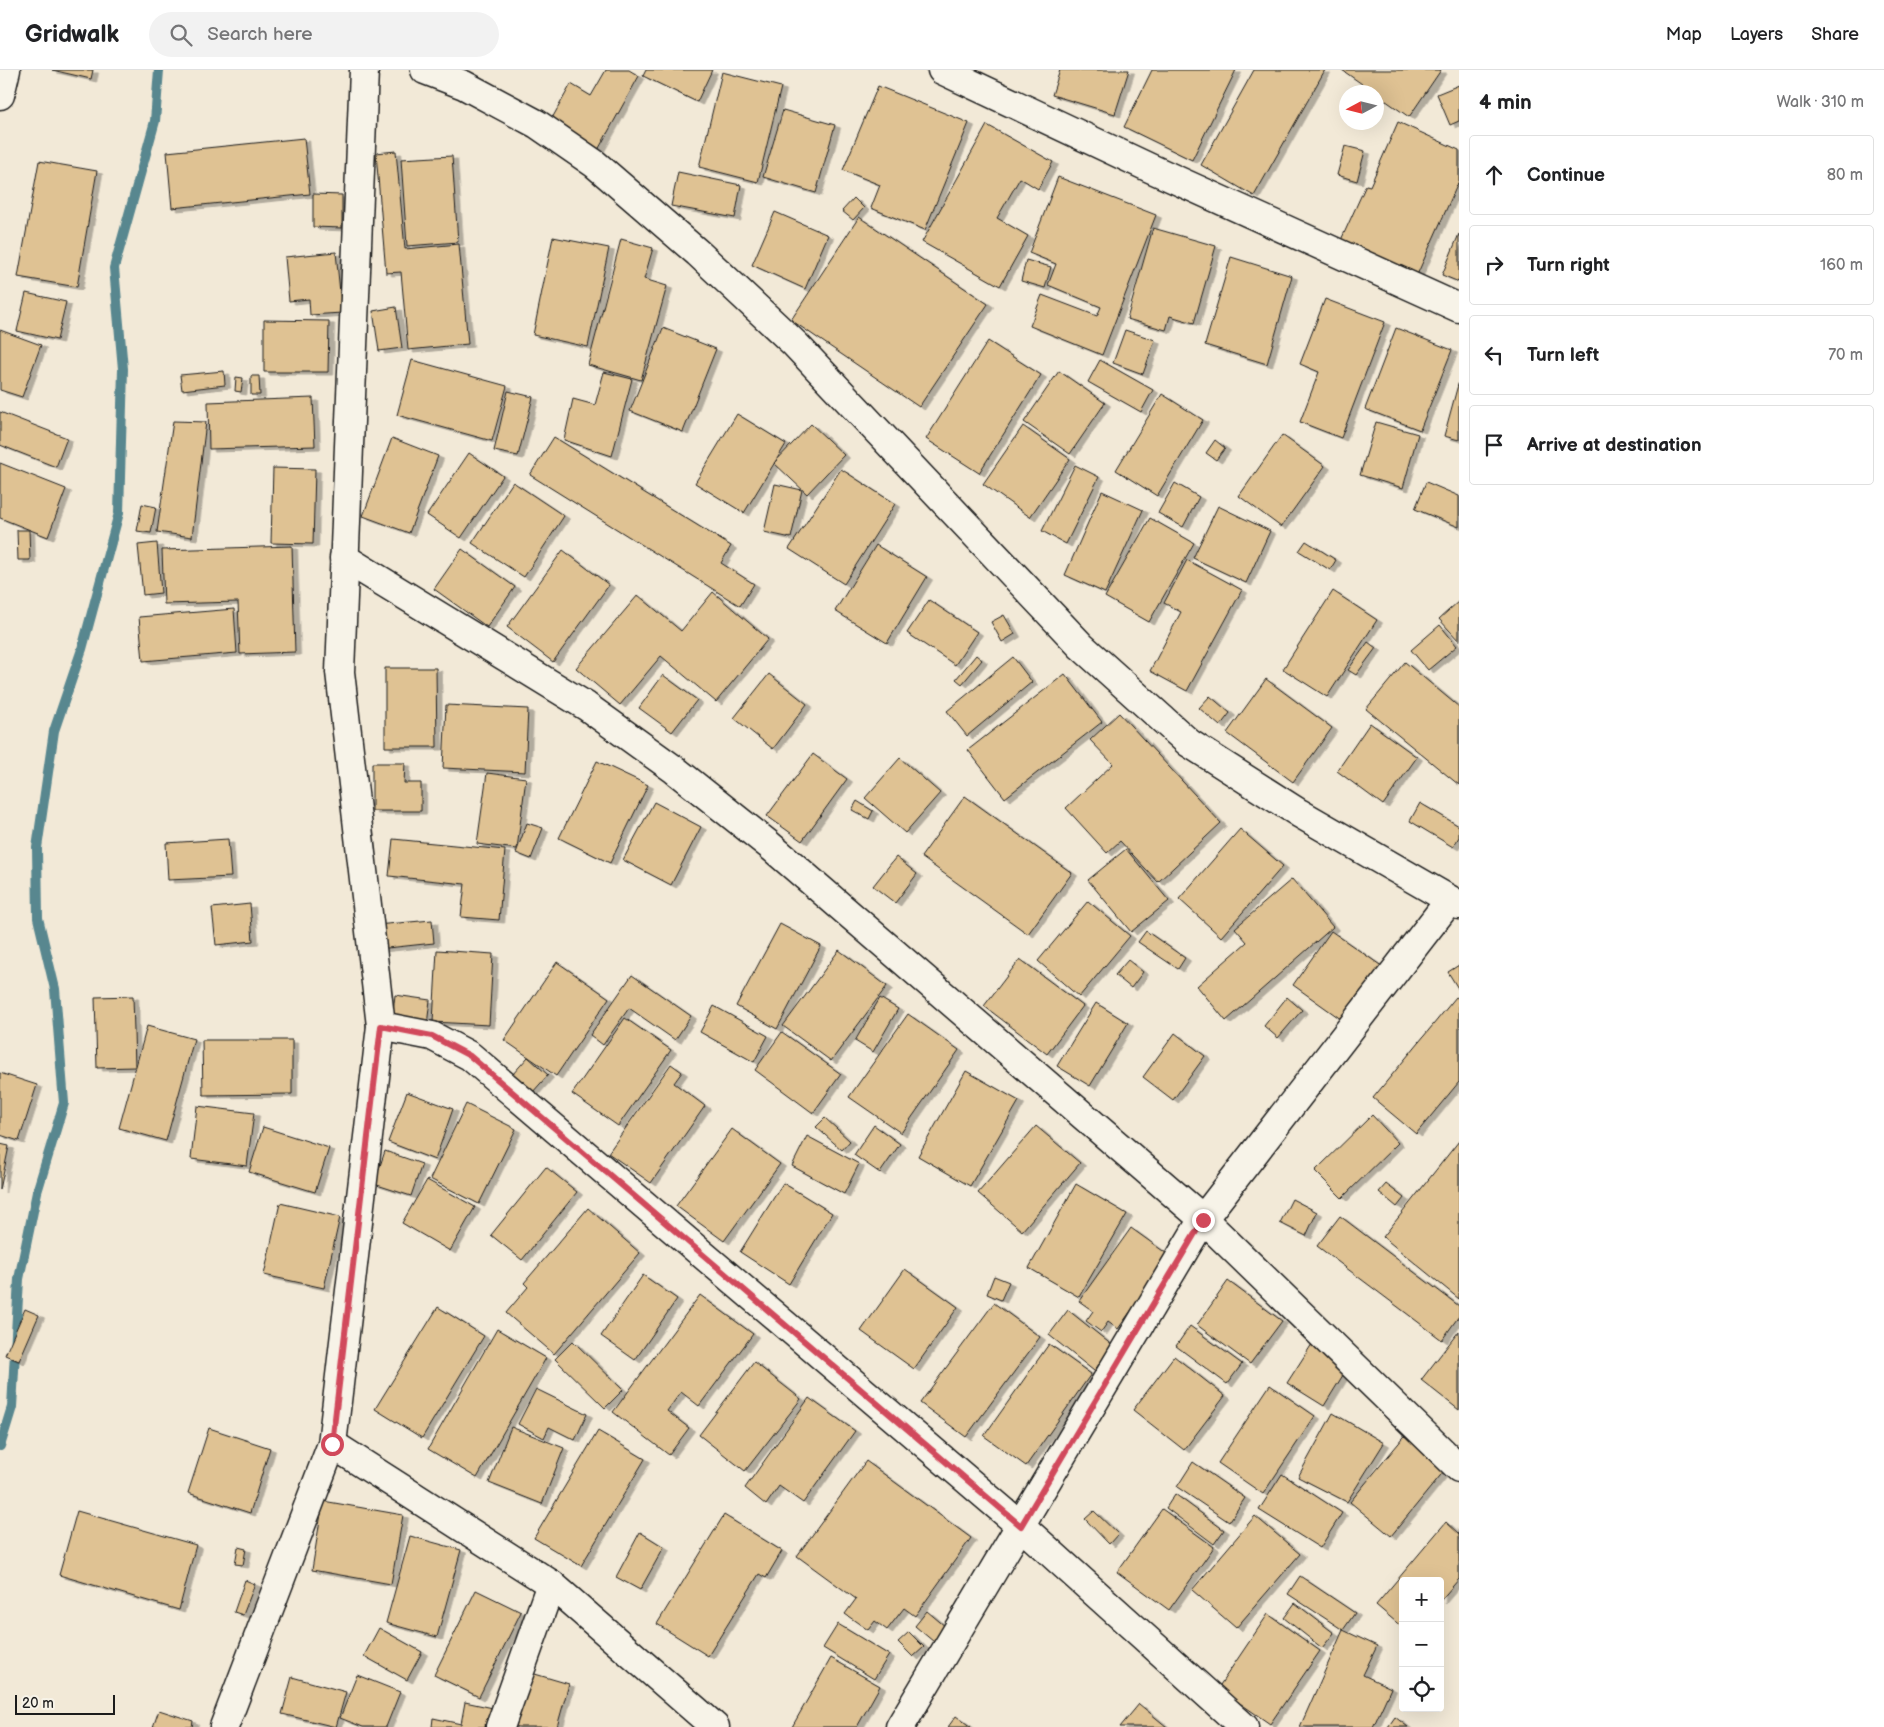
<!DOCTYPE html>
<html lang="en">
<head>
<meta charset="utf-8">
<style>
	:root { --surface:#fff; --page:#f2f2f2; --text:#202124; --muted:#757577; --line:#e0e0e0 }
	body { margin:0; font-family:"Balsamiq Sans",sans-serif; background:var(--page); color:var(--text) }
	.controls { position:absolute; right:15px; bottom:15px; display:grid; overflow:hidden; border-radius:5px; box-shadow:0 5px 20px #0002 }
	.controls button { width:45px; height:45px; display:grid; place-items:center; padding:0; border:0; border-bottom:1px solid var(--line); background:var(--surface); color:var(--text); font:25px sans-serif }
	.compass { position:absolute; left:1339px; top:15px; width:45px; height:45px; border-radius:50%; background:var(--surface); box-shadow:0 5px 20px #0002; rotate:263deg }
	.scale { position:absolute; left:15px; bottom:12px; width:100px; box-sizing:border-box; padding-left:5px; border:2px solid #1c1c1c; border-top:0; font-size:14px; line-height:18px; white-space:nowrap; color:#1c1c1c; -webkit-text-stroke:4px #f7f3e8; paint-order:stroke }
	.stop { position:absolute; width:15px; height:15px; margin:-11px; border:4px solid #d1495b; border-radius:50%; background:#fff }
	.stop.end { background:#d1495b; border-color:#fff; box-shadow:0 1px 5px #0008 }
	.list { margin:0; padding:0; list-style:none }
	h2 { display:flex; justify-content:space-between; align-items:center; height:65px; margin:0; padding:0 20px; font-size:21px }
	h2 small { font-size:16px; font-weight:400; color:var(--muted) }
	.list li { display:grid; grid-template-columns:32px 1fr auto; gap:15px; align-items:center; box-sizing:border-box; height:80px; margin:0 10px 10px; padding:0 10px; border:1px solid var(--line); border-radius:5px }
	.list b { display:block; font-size:19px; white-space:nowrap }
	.list em { font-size:16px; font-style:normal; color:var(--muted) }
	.icon { flex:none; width:28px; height:28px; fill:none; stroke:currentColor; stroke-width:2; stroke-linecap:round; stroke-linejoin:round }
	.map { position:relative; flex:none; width:1459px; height:1657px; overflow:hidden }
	header { display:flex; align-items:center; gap:30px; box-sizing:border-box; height:70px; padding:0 25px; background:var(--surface); border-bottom:1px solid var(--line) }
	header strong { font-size:24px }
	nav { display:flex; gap:28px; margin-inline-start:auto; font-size:18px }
	.search { width:350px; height:45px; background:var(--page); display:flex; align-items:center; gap:12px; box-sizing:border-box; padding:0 18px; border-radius:28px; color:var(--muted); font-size:19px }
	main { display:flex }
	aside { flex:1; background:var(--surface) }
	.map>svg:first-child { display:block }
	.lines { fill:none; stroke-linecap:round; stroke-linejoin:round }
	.stream { stroke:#58878f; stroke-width:10 }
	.building { fill:#dfc293; stroke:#1c1c1c; filter:url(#shadow) }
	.minor-casing { stroke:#1c1c1c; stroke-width:31 }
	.minor { stroke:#f7f3e8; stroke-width:28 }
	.route { stroke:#d1495b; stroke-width:6 }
</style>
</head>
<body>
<header>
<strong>Gridwalk</strong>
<div class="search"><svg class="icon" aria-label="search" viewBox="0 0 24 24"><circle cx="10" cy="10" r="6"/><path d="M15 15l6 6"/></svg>Search here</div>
<nav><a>Map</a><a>Layers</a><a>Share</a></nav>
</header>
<main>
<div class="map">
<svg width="1459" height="1657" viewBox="0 0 1459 1657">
	<defs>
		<filter id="shadow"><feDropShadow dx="5.5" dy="3" stdDeviation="0" flood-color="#0004"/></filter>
	</defs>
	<rect width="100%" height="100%" fill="#f2e9d7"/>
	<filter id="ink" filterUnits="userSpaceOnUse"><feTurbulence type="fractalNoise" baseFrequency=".02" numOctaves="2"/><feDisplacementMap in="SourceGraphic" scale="10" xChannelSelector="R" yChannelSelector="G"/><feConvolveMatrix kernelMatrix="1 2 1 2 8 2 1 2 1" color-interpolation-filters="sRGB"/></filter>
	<g filter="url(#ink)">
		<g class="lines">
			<polyline class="stream" points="0,1376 12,1337 19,1209 37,1122 64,1033 55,919 38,848 37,778 54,661 82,579 119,443 123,299 114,198 155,51 159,0"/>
		</g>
		<g class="building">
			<polygon points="52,0 93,0 91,9"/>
			<polygon points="606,0 629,0 639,6 598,80 550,52 571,14 591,26"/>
			<polygon points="646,0 712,0 697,32 643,6"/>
			<polygon points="1060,0 1129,0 1115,44 1052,25"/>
			<polygon points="1152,0 1236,0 1192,90 1124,57"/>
			<polygon points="1254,0 1325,0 1254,126 1201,95"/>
			<polygon points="1342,0 1441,0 1409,47"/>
			<polygon points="722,2 781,17 758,112 699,97"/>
			<polygon points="1459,15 1459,51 1450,55 1437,24"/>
			<polygon points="878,16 969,53 925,160 871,138 880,115 843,100"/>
			<polygon points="783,40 835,55 816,123 763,107"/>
			<polygon points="1398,52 1459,80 1459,111 1417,205 1341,170 1366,115 1370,116"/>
			<polygon points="987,55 1053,92 1038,119 1020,108 997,148 1028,166 1000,216 922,172"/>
			<polygon points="304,68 310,124 172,138 167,82"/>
			<polygon points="1345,76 1365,81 1357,111 1337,105"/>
			<polygon points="396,81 405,179 459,174 468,274 408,280 401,202 386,203 376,83"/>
			<polygon points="452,86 458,172 407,176 401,89"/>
			<polygon points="39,91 97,101 77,217 18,207"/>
			<polygon points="678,102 741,115 735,148 671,136"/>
			<polygon points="1058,107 1156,145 1102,285 1030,256 1042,225 1097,246 1101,237 1048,215 1056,194 1029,183"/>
			<polygon points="313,124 342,125 342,158 313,157"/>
			<polygon points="854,128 864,138 853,150 842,141"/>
			<polygon points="775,142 828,165 805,219 752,195"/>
			<polygon points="859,147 988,234 919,337 791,250"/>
			<polygon points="1153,158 1216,176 1194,253 1170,246 1166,260 1127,249"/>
			<polygon points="1459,164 1459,212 1442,205"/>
			<polygon points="553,167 609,178 588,277 533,265"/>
			<polygon points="621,169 653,178 644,209 667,216 641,310 588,295"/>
			<polygon points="336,182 342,243 310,245 309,229 289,231 285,187"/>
			<polygon points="1231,187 1292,206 1267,294 1205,275"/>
			<polygon points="1026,190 1051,197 1045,218 1021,211"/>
			<polygon points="26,223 66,232 57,270 17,261"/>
			<polygon points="1325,229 1385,252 1341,368 1300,352 1319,302 1300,294"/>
			<polygon points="396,237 402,278 379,281 373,241"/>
			<polygon points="264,250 329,251 328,302 264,302"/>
			<polygon points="663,258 716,279 683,362 630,341"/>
			<polygon points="1396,258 1452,280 1420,360 1365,339"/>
			<polygon points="0,260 41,275 22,327 0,320"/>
			<polygon points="1125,260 1155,270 1143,304 1113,293"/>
			<polygon points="988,271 1041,305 979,403 926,369"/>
			<polygon points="412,290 507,316 492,371 397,345"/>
			<polygon points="1100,290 1153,320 1141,342 1088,312"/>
			<polygon points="224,301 225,315 182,320 180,305"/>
			<polygon points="1059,301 1105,333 1070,384 1024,352"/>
			<polygon points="604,302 632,309 612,386 564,370 573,329 595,335"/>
			<polygon points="251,306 259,306 260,325 251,325"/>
			<polygon points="236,307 243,308 241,322 235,321"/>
			<polygon points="1459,311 1459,370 1444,366"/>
			<polygon points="508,321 533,327 518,386 494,381"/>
			<polygon points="1162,324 1203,350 1157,426 1116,400"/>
			<polygon points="313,328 315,376 209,379 208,332"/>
			<polygon points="0,342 67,368 56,397 0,375"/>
			<polygon points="737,344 786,374 744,443 695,413"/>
			<polygon points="173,351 206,352 192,467 157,462"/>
			<polygon points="1376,352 1418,364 1403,418 1360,405"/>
			<polygon points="811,354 844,385 807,424 774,393"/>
			<polygon points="1023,356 1070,389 1030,447 983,414"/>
			<polygon points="1282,365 1325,396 1281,457 1239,426"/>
			<polygon points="554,367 731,476 721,493 754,514 740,536 530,405"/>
			<polygon points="392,368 438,386 409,463 363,446"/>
			<polygon points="1215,370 1225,378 1216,390 1206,383"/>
			<polygon points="469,383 503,406 461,468 427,445"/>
			<polygon points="0,393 66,419 48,467 0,448"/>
			<polygon points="1075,395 1099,407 1066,474 1042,461"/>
			<polygon points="273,398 315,399 313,474 271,473"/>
			<polygon points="841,399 895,434 844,514 789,479"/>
			<polygon points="513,412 564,446 524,507 472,473"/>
			<polygon points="1426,412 1459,426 1459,457 1415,439"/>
			<polygon points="1175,413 1199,427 1183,457 1158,443"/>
			<polygon points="775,414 802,420 791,468 764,462"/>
			<polygon points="1102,421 1143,440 1105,523 1065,505"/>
			<polygon points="142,434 156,437 151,463 137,461"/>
			<polygon points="1218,436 1270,461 1246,513 1193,488"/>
			<polygon points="1150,448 1194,473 1149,552 1105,527"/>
			<polygon points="17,460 29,460 30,490 18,490"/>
			<polygon points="1306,471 1336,490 1330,500 1299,481"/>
			<polygon points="157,473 161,523 143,525 138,475"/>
			<polygon points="876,475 927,507 887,573 835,541"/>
			<polygon points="292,476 295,582 240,584 238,532 164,534 162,480"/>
			<polygon points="462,479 515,517 487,557 434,519"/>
			<polygon points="563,480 609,515 553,592 507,557"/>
			<polygon points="1187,490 1242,520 1187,621 1150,601 1181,542 1164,533"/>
			<polygon points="1333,521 1377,550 1327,627 1283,599"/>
			<polygon points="713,522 768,569 716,632 661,586 620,635 576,598 638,525 681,561"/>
			<polygon points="929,530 977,562 955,595 907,563"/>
			<polygon points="1459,531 1459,571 1439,549"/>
			<polygon points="234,539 237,583 143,591 139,547"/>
			<polygon points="1004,545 1015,564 1002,572 991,552"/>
			<polygon points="1440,555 1457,576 1428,600 1411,580"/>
			<polygon points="1368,572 1376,578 1356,605 1348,600"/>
			<polygon points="976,585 982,590 962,614 956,609"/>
			<polygon points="1013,587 1032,612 967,666 947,641"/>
			<polygon points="1405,592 1459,637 1459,715 1366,639"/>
			<polygon points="385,598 436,598 437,677 385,677"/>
			<polygon points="769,604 807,634 773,679 734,648"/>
			<polygon points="1065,604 1102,652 1005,728 968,680"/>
			<polygon points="663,605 697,630 672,662 639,638"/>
			<polygon points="1266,609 1332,658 1293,712 1227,663"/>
			<polygon points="1210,626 1230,643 1220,656 1199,638"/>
			<polygon points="446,635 528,639 525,702 443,698"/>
			<polygon points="1119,643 1221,753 1158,812 1120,771 1107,783 1066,738 1113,694 1090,670"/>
			<polygon points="1370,653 1417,687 1383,735 1337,701"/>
			<polygon points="813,684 847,709 802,771 767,746"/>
			<polygon points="900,688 940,723 905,763 865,728"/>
			<polygon points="597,691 648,715 610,793 559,768"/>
			<polygon points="372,693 405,693 404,713 421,713 421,741 372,741"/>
			<polygon points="487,703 526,708 517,779 477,774"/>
			<polygon points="965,726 1072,803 1028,864 921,787"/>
			<polygon points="857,731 873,741 869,749 852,740"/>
			<polygon points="654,732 701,757 671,815 623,790"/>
			<polygon points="1420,733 1459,756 1459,767 1453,777 1410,751"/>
			<polygon points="527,753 543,758 531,789 516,783"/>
			<polygon points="1240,759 1283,796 1221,867 1179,829"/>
			<polygon points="228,769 231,807 168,810 166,773"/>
			<polygon points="393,769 505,780 499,850 461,847 465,814 389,806"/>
			<polygon points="1126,779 1169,831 1131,862 1088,810"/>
			<polygon points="896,787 917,804 895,833 873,816"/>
			<polygon points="1292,809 1333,857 1226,951 1197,916 1247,872 1235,858"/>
			<polygon points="1088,831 1130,866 1079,927 1038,891"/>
			<polygon points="250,834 253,871 216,875 212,838"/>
			<polygon points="432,850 434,873 378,879 376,855"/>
			<polygon points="780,854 821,876 777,959 736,936"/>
			<polygon points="1146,861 1185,888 1178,899 1138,872"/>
			<polygon points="1331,861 1383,897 1345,952 1293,915"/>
			<polygon points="437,880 493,884 489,955 433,952"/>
			<polygon points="839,880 887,916 831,991 783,956"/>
			<polygon points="1020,889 1083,936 1047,984 984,936"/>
			<polygon points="1128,890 1143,902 1131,918 1115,905"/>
			<polygon points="557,892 609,928 556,1006 504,970"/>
			<polygon points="1459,895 1459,920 1448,902"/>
			<polygon points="632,905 691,946 675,970 629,938 603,975 590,965"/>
			<polygon points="395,925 430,930 427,955 392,950"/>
			<polygon points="133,926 135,997 97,998 95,927"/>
			<polygon points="1287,927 1302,940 1278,968 1264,956"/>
			<polygon points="1456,927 1459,929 1459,1012 1416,1064 1373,1028"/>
			<polygon points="880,928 898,939 873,982 855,971"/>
			<polygon points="1096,933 1128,953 1090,1016 1057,996"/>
			<polygon points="714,936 768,966 754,992 700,962"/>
			<polygon points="908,944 959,980 901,1063 849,1027"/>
			<polygon points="625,948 671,980 618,1056 572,1024"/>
			<polygon points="147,956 194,969 166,1071 119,1058"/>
			<polygon points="782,962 841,1004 813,1043 755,1000"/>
			<polygon points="1175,963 1205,986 1173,1030 1143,1007"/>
			<polygon points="202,970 292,970 292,1024 203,1025"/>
			<polygon points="528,987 548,1005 532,1023 512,1005"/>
			<polygon points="671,994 682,1002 674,1013 705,1036 651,1113 608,1083"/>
			<polygon points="966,1001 1019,1031 970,1116 918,1086"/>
			<polygon points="0,1003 37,1015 19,1071 0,1065"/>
			<polygon points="407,1022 453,1039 435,1090 388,1072"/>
			<polygon points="466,1034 516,1059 479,1134 430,1109"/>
			<polygon points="197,1036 254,1043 247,1096 191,1089"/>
			<polygon points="1372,1045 1398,1073 1342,1128 1315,1101"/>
			<polygon points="825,1048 850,1071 842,1080 816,1057"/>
			<polygon points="874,1055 900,1074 880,1103 854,1085"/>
			<polygon points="1036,1056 1080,1093 1022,1161 978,1123"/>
			<polygon points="263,1057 329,1078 315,1122 249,1102"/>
			<polygon points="732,1059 780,1094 724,1171 676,1136"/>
			<polygon points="807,1066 859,1094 844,1124 792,1096"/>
			<polygon points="1459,1071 1459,1229 1383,1167"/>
			<polygon points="0,1074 9,1076 0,1120"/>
			<polygon points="385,1081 422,1094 411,1126 374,1114"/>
			<polygon points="546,1097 577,1122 522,1190 491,1165"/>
			<polygon points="427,1110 475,1137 450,1181 402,1153"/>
			<polygon points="783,1113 832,1143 789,1214 740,1182"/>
			<polygon points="1076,1114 1127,1144 1079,1227 1029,1198"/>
			<polygon points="1386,1114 1404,1128 1397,1137 1379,1122"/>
			<polygon points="1292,1129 1317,1142 1306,1166 1280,1153"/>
			<polygon points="280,1133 340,1147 324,1218 264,1205"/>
			<polygon points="588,1138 640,1183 554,1284 506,1243 528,1217 524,1213"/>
			<polygon points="1340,1146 1459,1236 1459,1246 1442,1270 1317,1176"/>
			<polygon points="1131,1158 1170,1186 1118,1259 1108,1252 1101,1262 1086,1251 1093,1241 1079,1231"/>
			<polygon points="905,1199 958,1237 914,1299 861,1261"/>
			<polygon points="643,1205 677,1229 635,1290 601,1266"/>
			<polygon points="994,1206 1009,1212 1001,1230 987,1224"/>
			<polygon points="1228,1211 1282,1251 1250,1294 1197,1255"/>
			<polygon points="700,1225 753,1264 699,1336 681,1322 667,1341 689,1358 669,1385 613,1342"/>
			<polygon points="994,1233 1040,1267 966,1367 920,1333"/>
			<polygon points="438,1237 484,1266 422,1368 375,1339"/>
			<polygon points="25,1239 39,1245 19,1291 5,1285"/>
			<polygon points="1068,1240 1113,1276 1094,1301 1049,1265"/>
			<polygon points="1190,1256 1242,1294 1227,1314 1176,1276"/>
			<polygon points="497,1259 546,1288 477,1408 428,1379"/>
			<polygon points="1459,1261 1459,1340 1421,1310"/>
			<polygon points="573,1271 623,1320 605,1338 555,1289"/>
			<polygon points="1049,1274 1091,1304 1026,1396 984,1366"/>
			<polygon points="1312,1274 1348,1297 1324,1336 1287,1313"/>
			<polygon points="1174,1286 1225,1326 1184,1380 1133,1340"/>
			<polygon points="754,1292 801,1329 745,1401 699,1365"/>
			<polygon points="1270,1315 1315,1346 1263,1424 1218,1393"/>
			<polygon points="536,1319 587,1344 575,1370 549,1357 544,1368 518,1354"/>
			<polygon points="809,1328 855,1361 803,1433 779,1416 766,1435 745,1418"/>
			<polygon points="1333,1343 1384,1373 1347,1432 1298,1407"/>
			<polygon points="511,1357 564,1378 542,1434 489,1413"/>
			<polygon points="209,1358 270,1378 250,1443 188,1423"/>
			<polygon points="598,1361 645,1389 581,1496 534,1468"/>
			<polygon points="1408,1362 1449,1395 1391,1466 1350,1432"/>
			<polygon points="866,1391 971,1468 915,1546 904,1538 887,1560 875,1551 868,1560 845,1544 856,1529 797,1486"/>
			<polygon points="1193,1392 1245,1428 1229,1452 1177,1417"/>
			<polygon points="1282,1404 1342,1443 1320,1478 1259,1440"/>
			<polygon points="1175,1424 1224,1460 1214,1474 1166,1438"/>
			<polygon points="323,1431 403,1445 391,1514 312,1500"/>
			<polygon points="1162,1439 1214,1477 1169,1540 1117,1502"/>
			<polygon points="77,1441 196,1475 179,1540 59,1505"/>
			<polygon points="1094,1441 1118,1464 1109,1474 1085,1449"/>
			<polygon points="724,1445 782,1481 766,1508 759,1504 708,1586 657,1554"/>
			<polygon points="1255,1446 1300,1484 1236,1558 1192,1520"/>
			<polygon points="1446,1452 1459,1464 1459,1509 1440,1531 1440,1511 1403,1511 1403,1558 1376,1535"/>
			<polygon points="640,1462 664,1477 640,1520 616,1507"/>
			<polygon points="410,1466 461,1480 437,1567 386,1553"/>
			<polygon points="238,1477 246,1479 243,1495 235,1494"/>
			<polygon points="1300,1506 1355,1543 1343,1560 1288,1524"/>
			<polygon points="245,1510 255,1514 243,1545 234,1542"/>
			<polygon points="476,1520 521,1542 479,1627 434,1605"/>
			<polygon points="1295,1533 1334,1563 1322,1578 1284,1548"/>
			<polygon points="927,1541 946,1557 934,1572 915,1556"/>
			<polygon points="1268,1544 1320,1581 1270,1654 1218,1618"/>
			<polygon points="838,1554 889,1585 874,1609 823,1578"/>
			<polygon points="379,1558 422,1582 407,1610 364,1586"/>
			<polygon points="1343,1560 1377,1576 1363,1605 1391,1618 1373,1657 1300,1657"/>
			<polygon points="909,1562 924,1577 913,1587 898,1572"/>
			<polygon points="831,1588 880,1616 857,1657 792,1657"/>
			<polygon points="528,1602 569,1614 557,1657 513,1657"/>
			<polygon points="357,1605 400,1622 386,1657 363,1657 340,1648"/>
			<polygon points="292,1607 346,1622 336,1657 282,1644"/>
			<polygon points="465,1632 493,1638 489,1657 432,1657 433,1648 461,1654"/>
			<polygon points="1139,1634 1167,1657 1120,1657"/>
			<polygon points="159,1640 193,1651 192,1657 153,1657"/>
			<polygon points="956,1646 971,1657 948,1657"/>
			<polygon points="1395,1647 1408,1657 1388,1657"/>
		</g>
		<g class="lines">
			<defs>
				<g id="minor">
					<polyline points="425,0 464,15 537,54 595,94 698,183 795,274 1081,576 1189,673 1299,743 1459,835"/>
					<polyline points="942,0 1150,98 1459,238"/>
					<polyline points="0,25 6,0"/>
					<polyline points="344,488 586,636 675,700 768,774 1203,1149 1459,1398"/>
					<polyline points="381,956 432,966 470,986 1021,1456 1244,1657"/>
					<polyline points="332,1374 551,1514 715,1657"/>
					<polyline points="224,1657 332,1374 381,956 340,602 364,0"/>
					<polyline points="500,1657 551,1514"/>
					<polyline points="900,1657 1203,1149 1450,830"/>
				</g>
			</defs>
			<use href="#minor" class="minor-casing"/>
			<use href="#minor" class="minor"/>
		</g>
	</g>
	<g class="lines" filter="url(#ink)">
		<polyline class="route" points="332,1374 381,956 432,966 470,986 1021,1456 1203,1150"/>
	</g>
</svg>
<div class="controls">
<button>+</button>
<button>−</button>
<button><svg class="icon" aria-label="locate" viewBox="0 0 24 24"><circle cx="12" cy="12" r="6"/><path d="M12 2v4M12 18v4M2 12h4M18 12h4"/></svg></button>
</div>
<svg class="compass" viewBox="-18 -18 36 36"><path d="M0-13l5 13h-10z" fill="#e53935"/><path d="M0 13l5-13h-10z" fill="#757577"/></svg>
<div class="scale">20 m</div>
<div class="stop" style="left:332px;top:1374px"></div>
<div class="stop end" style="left:1203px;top:1150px"></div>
</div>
<aside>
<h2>4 min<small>Walk · 310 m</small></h2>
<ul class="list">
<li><svg class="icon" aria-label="ahead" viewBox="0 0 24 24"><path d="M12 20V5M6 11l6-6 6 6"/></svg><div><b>Continue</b></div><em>80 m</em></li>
<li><svg class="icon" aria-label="right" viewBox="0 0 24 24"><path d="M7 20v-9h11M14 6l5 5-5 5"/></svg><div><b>Turn right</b></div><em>160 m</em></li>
<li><svg class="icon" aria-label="left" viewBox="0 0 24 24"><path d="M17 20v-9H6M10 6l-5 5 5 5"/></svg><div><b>Turn left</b></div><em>70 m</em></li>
<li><svg class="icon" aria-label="arrive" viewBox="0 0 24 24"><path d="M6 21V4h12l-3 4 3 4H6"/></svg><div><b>Arrive at destination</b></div></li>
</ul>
</aside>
</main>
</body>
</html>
